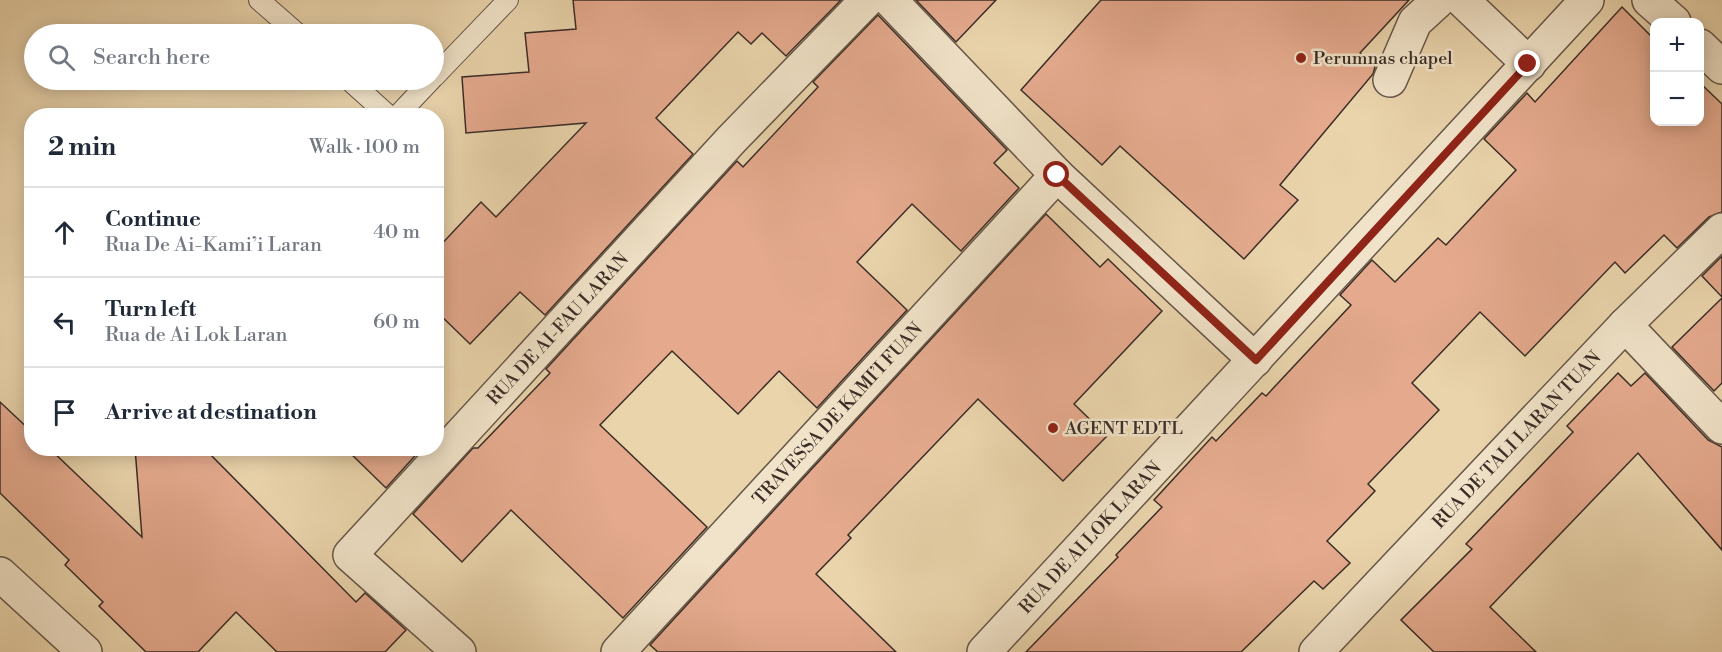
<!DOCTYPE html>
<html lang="en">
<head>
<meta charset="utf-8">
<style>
	:root { --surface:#fff; --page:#f2f2f3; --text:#1f2937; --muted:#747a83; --line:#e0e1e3 }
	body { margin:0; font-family:"Libre Bodoni",serif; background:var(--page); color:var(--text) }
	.controls { position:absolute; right:18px; top:18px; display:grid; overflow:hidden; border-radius:12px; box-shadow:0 3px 15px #0003 }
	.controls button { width:54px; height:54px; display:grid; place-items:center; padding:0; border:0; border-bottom:2px solid var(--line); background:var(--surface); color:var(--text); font:30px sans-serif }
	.stop { position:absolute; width:18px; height:18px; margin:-14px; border:4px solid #8f2418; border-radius:50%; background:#fff }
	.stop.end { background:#8f2418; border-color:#fff; box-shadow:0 2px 6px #0008 }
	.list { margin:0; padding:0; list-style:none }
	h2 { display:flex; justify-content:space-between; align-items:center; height:78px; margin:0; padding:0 24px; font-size:26px }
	h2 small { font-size:20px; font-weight:400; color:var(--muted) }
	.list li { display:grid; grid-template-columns:39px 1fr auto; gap:18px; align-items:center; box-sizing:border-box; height:90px; padding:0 24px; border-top:2px solid var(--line) }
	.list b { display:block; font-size:22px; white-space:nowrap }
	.list p { margin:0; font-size:20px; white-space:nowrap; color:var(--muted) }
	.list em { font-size:20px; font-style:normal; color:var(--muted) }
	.icon { flex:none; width:33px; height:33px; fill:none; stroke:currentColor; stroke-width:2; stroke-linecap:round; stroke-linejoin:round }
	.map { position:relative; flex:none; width:1722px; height:652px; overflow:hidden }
	.search { position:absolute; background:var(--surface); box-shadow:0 3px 15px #0003; left:24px; top:24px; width:420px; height:66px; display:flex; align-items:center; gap:15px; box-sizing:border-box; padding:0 21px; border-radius:33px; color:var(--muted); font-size:22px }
	.panel { position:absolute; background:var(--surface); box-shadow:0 3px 15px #0003; left:24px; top:108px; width:420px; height:348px; border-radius:24px }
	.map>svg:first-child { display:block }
	.building { fill:#e5aa8e; stroke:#3a2d27; stroke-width:1.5 }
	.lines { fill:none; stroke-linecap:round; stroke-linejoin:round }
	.lane-casing { stroke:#665748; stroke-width:22 }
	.street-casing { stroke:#665748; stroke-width:36 }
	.lane { stroke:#f1e3c9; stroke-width:20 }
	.street { stroke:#f1e3c9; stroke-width:33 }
	.route { stroke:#8f2418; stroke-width:8 }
	.poi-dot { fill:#8f2418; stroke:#f1e3c9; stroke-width:2 }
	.labels { text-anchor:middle; stroke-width:5; stroke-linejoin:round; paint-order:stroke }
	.poi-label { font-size:18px; fill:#3a2d27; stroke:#f1e3c9; text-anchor:start }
	.street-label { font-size:18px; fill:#3a2d27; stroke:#f1e3c9 }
</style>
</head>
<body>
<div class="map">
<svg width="1722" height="652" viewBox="0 0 1722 652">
	<rect width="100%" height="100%" fill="#ead4ac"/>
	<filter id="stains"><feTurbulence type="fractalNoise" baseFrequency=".00333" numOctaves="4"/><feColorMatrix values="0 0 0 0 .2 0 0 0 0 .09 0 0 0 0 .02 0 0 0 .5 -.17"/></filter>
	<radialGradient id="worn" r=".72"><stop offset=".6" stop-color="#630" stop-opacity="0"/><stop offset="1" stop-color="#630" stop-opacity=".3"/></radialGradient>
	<g class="building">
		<polygon points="573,0 841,0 786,56 762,33 751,44 738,32 656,118 693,154 545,315 520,292 470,344 436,311 436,250 481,202 496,217 586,123 466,133 462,77 529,72 525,33 576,29"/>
		<polygon points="916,0 996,0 956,42"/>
		<polygon points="1101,0 1409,0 1360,53 1375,67 1373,74 1280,185 1298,200 1244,259 1120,146 1102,165 1021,90"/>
		<polygon points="1622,7 1654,39 1654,122 1700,122 1700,83 1722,104 1722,212 1709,217 1677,248 1664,235 1625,273 1615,262 1525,356 1480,312 1412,383 1439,410 1368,484 1375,491 1327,541 1350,563 1323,589 1314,581 1241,652 1026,652 1118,557 1116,555 1162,507 1154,500 1212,437 1216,441 1262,393 1266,396 1351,305 1340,295 1372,260 1395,282 1438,238 1446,245 1516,170 1484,139 1527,93 1535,102"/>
		<polygon points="878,15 1007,150 994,163 1019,188 961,251 912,204 857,262 907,310 817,408 779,371 738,414 672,351 600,425 707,527 623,618 511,510 462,562 413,514 473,448 478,448 550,373 546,369 737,161 743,167 818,87 813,82"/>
		<polygon points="1046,214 1100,267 1108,259 1162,311 1074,404 1107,436 1063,481 978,399 848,535 851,538 816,574 896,652 658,652 650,645"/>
		<polygon points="1722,256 1722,297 1702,276"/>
		<polygon points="1722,298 1722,383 1714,391 1672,347"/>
		<polygon points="1618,373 1631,386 1645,373 1708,440 1722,447 1722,550 1638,453 1490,607 1536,652 1434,652 1401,620 1472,549 1466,544 1573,432 1567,426"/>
		<polygon points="0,402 32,432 32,448 49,448 142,537 135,448 204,448 356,602 365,593 406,630 385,652 277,652 236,612 198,652 146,652 99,606 103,602 65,565 69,560 0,493"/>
		<polygon points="345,448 422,448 386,488"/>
	</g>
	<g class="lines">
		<defs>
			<g id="lane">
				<polyline points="259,0 298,34"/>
				<polyline points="434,77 508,0"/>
				<polyline points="349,80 389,116"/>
				<polyline points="397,116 431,80"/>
			</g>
			<g id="street">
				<polyline points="890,0 1057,175 1255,360"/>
				<polyline points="1462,0 1529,64"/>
				<polyline points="1649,0 1674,22"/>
				<polyline points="1700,46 1722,67"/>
				<polyline points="1390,80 1415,22 1439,0"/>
				<polyline points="1625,325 1722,427"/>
				<polyline points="0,574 85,652"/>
				<path id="s1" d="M 459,652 L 350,555 L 732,139 L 867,0"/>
				<path id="s2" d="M 618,652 L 1057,175"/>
				<path id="s3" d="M 984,652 L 1587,0"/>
				<path id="s4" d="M 1316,652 L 1625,325 L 1722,230"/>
			</g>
		</defs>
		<use href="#lane" class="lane-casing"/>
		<use href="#street" class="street-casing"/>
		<use href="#lane" class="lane"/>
		<use href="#street" class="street"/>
	</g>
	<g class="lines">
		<polyline class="route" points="1057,175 1256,360 1528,64"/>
	</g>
	<g class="poi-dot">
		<circle cx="1301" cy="58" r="6"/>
		<circle cx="1053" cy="428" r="6"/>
	</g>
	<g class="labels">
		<g class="poi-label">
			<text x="1313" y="64">Perumnas chapel</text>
			<text x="1065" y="434">AGENT EDTL</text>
		</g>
		<g class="street-label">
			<text dy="6" stroke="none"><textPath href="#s1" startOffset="453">RUA DE AI-FAU LARAN</textPath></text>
			<text dy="6" stroke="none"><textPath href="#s2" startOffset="324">TRAVESSA DE KAMI’I FUAN</textPath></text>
			<text dy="6" stroke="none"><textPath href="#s4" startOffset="292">RUA DE TALI LARAN TUAN</textPath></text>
			<text dy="6" stroke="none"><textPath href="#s3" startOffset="156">RUA DE AI LOK LARAN</textPath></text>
		</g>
	</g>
	<rect width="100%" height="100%" filter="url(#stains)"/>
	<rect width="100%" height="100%" fill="url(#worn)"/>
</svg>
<div class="controls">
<button>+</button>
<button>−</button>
</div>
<div class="stop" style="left:1057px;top:175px"></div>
<div class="stop end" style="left:1528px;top:64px"></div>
<div class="search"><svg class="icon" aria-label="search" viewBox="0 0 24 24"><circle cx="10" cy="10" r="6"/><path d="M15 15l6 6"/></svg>Search here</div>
<section class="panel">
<h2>2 min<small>Walk · 100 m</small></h2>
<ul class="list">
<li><svg class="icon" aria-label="ahead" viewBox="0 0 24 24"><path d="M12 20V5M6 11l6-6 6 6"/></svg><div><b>Continue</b><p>Rua De Ai-Kami’i Laran</p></div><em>40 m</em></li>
<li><svg class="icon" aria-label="left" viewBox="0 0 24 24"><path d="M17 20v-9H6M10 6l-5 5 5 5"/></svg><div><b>Turn left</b><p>Rua de Ai Lok Laran</p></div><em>60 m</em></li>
<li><svg class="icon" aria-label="arrive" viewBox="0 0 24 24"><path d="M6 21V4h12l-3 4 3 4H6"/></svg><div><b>Arrive at destination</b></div></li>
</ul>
</section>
</div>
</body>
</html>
